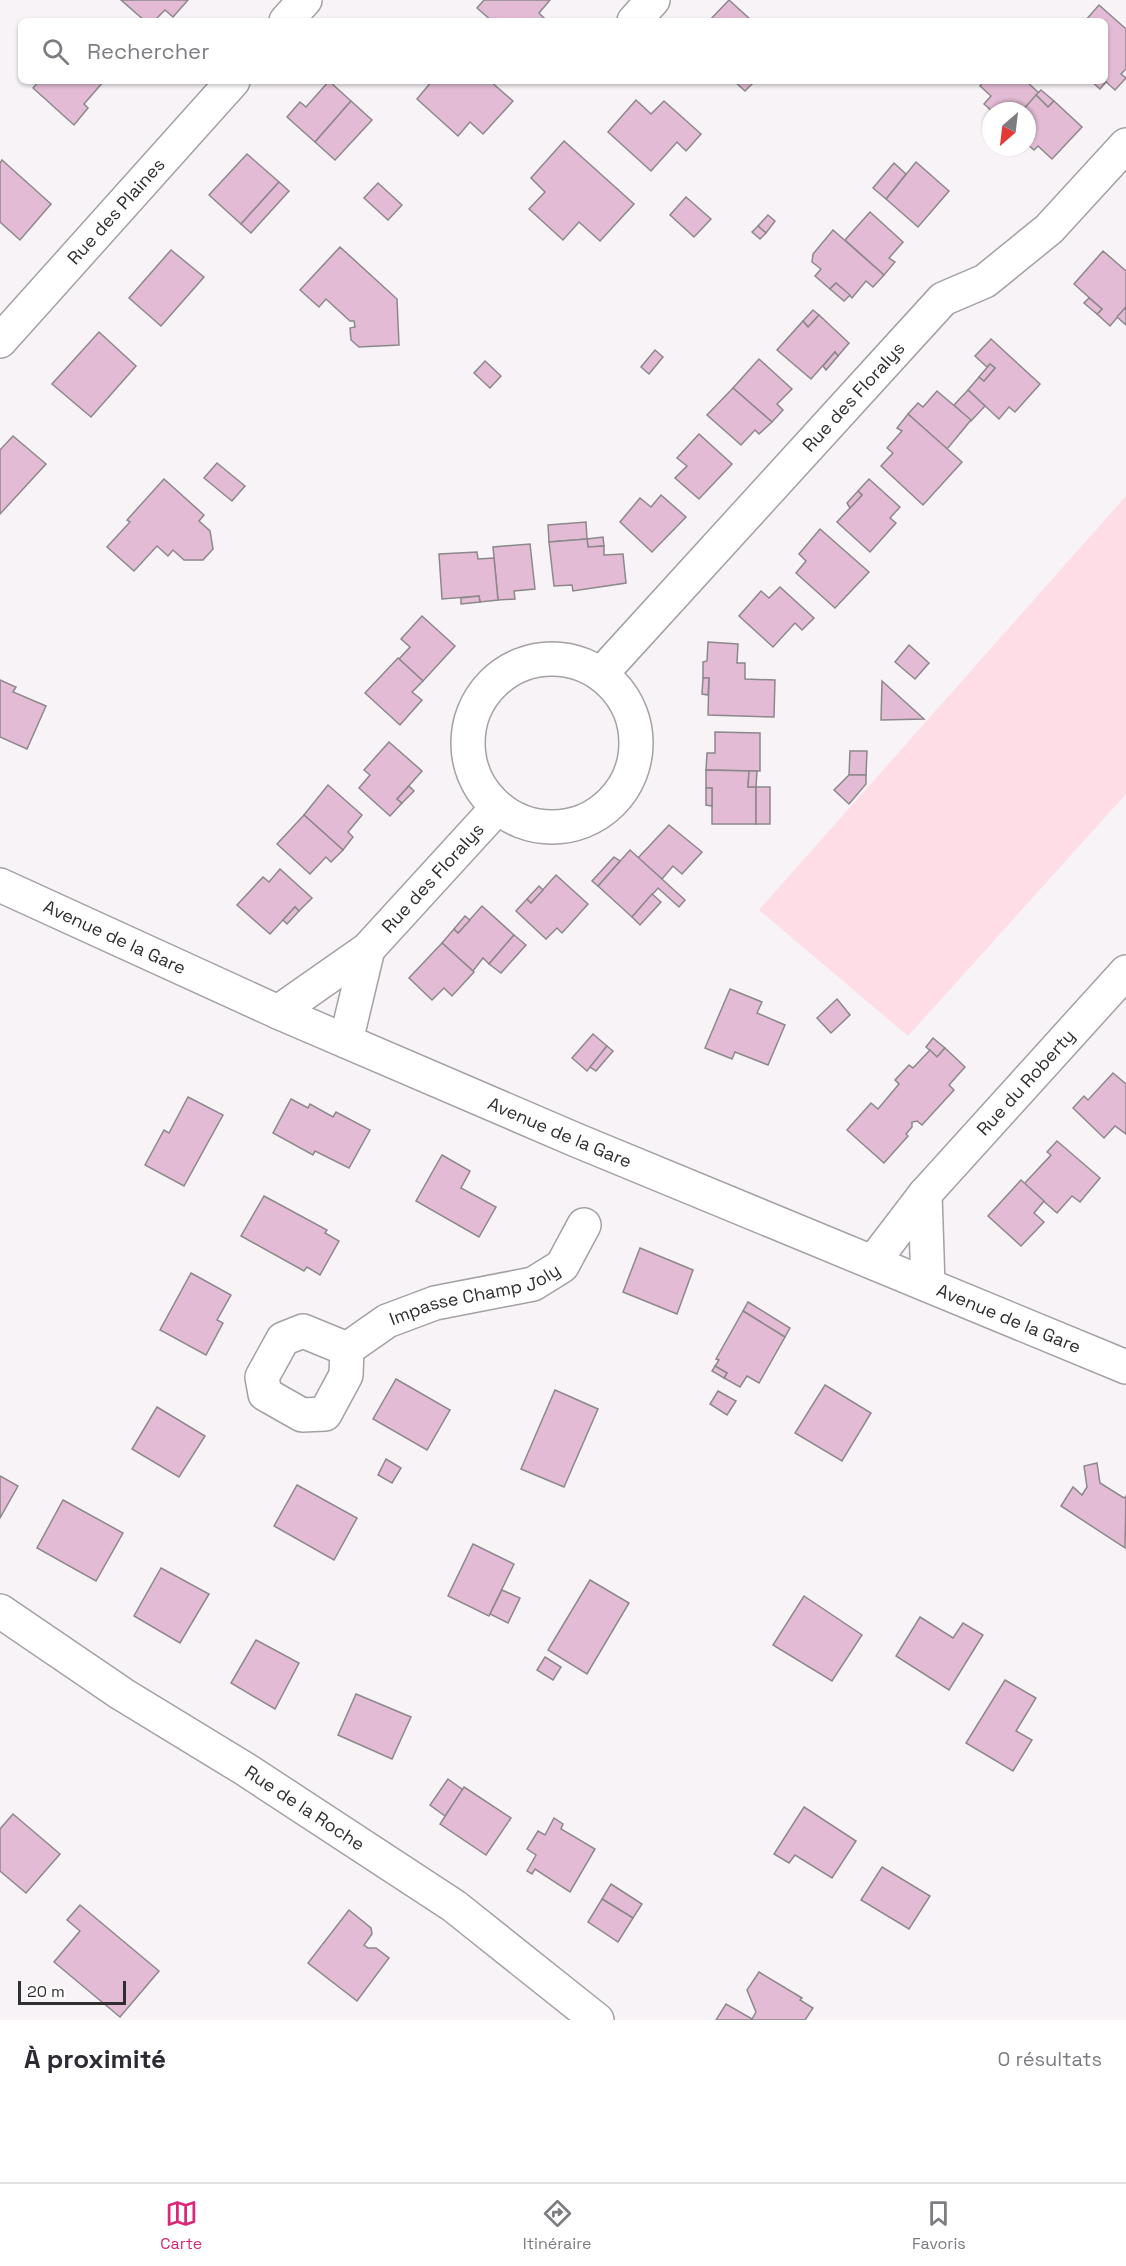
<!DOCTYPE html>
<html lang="fr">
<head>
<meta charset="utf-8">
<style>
	:root { --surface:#fff; --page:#f7f7f7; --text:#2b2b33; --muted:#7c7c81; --line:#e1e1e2; --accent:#db2777 }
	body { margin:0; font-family:"Space Grotesk",sans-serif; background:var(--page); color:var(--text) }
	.compass { position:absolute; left:982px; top:102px; width:54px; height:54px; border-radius:50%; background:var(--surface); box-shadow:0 2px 4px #0004; rotate:208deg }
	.scale { position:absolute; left:18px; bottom:15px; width:108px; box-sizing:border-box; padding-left:6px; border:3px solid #302e30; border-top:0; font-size:16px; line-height:21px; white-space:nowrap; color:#302e30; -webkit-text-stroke:4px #fff; paint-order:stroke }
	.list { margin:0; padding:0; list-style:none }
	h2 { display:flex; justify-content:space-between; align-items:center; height:78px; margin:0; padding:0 24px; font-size:26px }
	h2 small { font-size:20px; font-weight:400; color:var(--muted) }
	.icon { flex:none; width:33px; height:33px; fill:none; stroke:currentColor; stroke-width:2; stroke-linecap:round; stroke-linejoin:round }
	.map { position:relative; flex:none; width:1126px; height:2020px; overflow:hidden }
	.search { position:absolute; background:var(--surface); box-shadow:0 2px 4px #0004; left:18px; right:18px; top:18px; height:66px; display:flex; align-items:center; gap:15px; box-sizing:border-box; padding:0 21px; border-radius:9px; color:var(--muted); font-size:22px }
	.sheet { height:162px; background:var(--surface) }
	nav { display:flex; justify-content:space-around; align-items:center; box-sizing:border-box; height:84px; border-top:2px solid var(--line); background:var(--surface); font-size:16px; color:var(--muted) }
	nav a { display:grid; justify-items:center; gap:3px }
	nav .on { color:var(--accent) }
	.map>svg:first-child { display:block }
	.green { fill:#fedde6 }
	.building { fill:#e3bbd4; stroke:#8d888b; stroke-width:1.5 }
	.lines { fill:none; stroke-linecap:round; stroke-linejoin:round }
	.minor-casing { stroke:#a4a1a5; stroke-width:36 }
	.minor { stroke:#fff; stroke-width:33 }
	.labels { text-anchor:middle; stroke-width:6; stroke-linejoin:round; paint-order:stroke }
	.street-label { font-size:18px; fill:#302e30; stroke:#fff }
</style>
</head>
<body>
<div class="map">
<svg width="1126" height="2020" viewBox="0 0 1126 2020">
	<rect width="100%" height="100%" fill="#f7f3f7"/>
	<polygon class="green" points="1126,496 1126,794 908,1036 759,910"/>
	<g class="building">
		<polygon points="121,0 188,0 173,17 165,10 154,21 145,21"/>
		<polygon points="484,0 550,0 539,13 547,21 492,21 477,8"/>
		<polygon points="729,0 752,21 709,21"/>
		<polygon points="1099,5 1126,29 1126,69 1121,74 1126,78 1115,90 1105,81 1105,21 1085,21"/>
		<polygon points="39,81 104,81 84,104 88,108 74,125 33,88"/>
		<polygon points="329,81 351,101 315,142 287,117 300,102 306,107"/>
		<polygon points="432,81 490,81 513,101 483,134 470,122 458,136 417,99"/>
		<polygon points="734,81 755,81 745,91"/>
		<polygon points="984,81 1026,81 1039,93 1022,111 992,111 984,104 991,96 980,86"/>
		<polygon points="1091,81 1105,81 1106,82 1100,89"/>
		<polygon points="1041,90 1054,101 1048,107 1036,95"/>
		<polygon points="1036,95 1048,107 1054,101 1082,127 1052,159 1038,146 1034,150 1027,144 1027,111 1022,111"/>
		<polygon points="636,100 651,114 664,101 701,134 686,151 677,142 651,171 608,132"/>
		<polygon points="351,101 372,120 335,160 315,142"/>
		<polygon points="564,141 634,204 600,241 579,222 563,240 529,209 545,192 531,178"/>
		<polygon points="247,154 279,182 241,224 209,195"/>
		<polygon points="2,160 51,204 20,240 0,222 0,163"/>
		<polygon points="916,162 949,191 918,227 886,199"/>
		<polygon points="894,163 906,174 886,199 873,188"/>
		<polygon points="279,182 289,191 251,233 241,224"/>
		<polygon points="378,183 402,205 388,220 364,198"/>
		<polygon points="686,197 711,219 694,237 670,215"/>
		<polygon points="870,212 903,242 889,258 895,262 884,275 845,240"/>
		<polygon points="768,215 775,221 766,233 758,226"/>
		<polygon points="758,226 766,233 760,239 752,232"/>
		<polygon points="833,230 884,275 873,287 866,281 852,298 836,283 830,289 815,276 821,269 812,262 813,254"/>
		<polygon points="340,247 397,299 399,345 359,347 351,340 350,328 355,327 354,321 350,321 326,299 319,307 300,290"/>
		<polygon points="171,250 204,277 161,326 129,298"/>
		<polygon points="1103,251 1126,271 1126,307 1110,326 1097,314 1102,309 1074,284"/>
		<polygon points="836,283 850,295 844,301 830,289"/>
		<polygon points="1089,298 1102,309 1097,314 1084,303"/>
		<polygon points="1126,307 1126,325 1117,317"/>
		<polygon points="813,310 819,315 808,327 803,321"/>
		<polygon points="819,315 849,343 838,356 835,352 811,379 777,350 803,321 808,327"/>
		<polygon points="99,332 136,366 91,417 52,384"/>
		<polygon points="991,339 1040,384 1015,412 1009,407 999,419 968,390 979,377 984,381 995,368 990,364 987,367 975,356"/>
		<polygon points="655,350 663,357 649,374 641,367"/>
		<polygon points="835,352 838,356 826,370 823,366"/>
		<polygon points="759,359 792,389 777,404 783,410 772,422 733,388"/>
		<polygon points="485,361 501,376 490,388 474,373"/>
		<polygon points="990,364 995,368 984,381 979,377"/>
		<polygon points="733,388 772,422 759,434 755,430 741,445 707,415"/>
		<polygon points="968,390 985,406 971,421 954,405"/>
		<polygon points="937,391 971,420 947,449 908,414 918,403 923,407"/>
		<polygon points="908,414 962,462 923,505 881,466 893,453 887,448 902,431 897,428"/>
		<polygon points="699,434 732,464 699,499 675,478 687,466 677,458"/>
		<polygon points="13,436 46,464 0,514 0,450"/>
		<polygon points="217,463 245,486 232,501 204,478"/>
		<polygon points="164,479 204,515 199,521 210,531 213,549 203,560 184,560 173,550 168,556 157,546 134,571 107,547 130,522 127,520"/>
		<polygon points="869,479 900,507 890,518 896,523 870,552 837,522 862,495 858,491"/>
		<polygon points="858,491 862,495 850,508 847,503"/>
		<polygon points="661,495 686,517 652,552 620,522 640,498 651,507"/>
		<polygon points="586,522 587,539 549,542 548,525"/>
		<polygon points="820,529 869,572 835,608 796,573 806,561 799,554"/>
		<polygon points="603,537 604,546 588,547 587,539"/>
		<polygon points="587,539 588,547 604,546 604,555 623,554 626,583 573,591 572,585 554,586 549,542"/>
		<polygon points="530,544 535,589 514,591 515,599 498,600 493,547"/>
		<polygon points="477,552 478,559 494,558 498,600 480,602 479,596 442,599 439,554"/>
		<polygon points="780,587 814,618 802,630 795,623 773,647 739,616 761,591 769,598"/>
		<polygon points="479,596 480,602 461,604 461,598"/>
		<polygon points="422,616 455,646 423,681 399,659 410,647 401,639"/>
		<polygon points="708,642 738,644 737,663 745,663 745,679 775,680 774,717 708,715 709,678 703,678 703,662 707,661"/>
		<polygon points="909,645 929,663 915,679 895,662"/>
		<polygon points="398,658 423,681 412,692 422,700 400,725 365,693"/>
		<polygon points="703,678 709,678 708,695 702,694"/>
		<polygon points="0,680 16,687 13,692 46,706 27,749 0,737"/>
		<polygon points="882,681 924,719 881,720"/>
		<polygon points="715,732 760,733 760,771 706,770 707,753 715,753"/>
		<polygon points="389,742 422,771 397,799 402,803 390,816 359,788 370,775 364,770"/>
		<polygon points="850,751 867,751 866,775 849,775"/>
		<polygon points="706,770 749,771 748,787 756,787 756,824 712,824 712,788 706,788"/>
		<polygon points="749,771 757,771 756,787 748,787"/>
		<polygon points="849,775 866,775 866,784 849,804 834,790"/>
		<polygon points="328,785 362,815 348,832 353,837 343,850 304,815"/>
		<polygon points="409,786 414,791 402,803 397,799"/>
		<rect x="756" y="787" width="14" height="37"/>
		<polygon points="706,788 712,788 712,806 706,805"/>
		<polygon points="304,815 343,850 331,862 326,857 310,874 277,844"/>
		<polygon points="669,825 702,852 682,874 673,866 662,879 638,858"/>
		<polygon points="630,850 685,900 679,907 658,888 632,917 598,886"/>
		<polygon points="614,857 620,861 598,886 592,881"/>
		<polygon points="280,869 312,898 299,911 295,907 270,934 237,905 263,877 269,882"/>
		<polygon points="556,875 588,904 562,933 557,928 546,939 516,911 527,899 531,903"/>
		<polygon points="539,886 543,890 531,903 527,899"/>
		<polygon points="652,894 661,902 640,925 632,917"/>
		<polygon points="482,906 514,935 489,964 483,958 473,971 442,943 454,929 458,933"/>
		<polygon points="295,907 299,911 287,924 283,920"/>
		<polygon points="465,916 470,920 458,933 454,929"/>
		<polygon points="514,935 526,945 501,973 489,964"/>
		<polygon points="442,943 474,972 452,996 444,988 432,1000 409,978"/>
		<polygon points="730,989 762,1002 757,1013 785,1025 768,1065 735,1052 732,1059 705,1048"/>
		<polygon points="837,999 850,1015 831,1033 817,1018"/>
		<polygon points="593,1034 607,1046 587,1071 572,1058"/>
		<polygon points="933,1038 945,1048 937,1057 926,1047"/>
		<polygon points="607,1046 613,1051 596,1071 590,1067"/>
		<polygon points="945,1048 965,1067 949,1085 954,1090 922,1125 917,1121 912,1122 912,1127 906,1134 908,1136 884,1163 847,1130 871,1103 878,1109 899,1084 895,1080 909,1065 913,1068 930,1050 937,1057"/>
		<polygon points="1113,1073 1126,1084 1126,1134 1115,1126 1104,1138 1073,1108 1084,1096 1088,1100"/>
		<polygon points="188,1097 223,1115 184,1186 145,1165 164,1130 169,1133"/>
		<polygon points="291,1099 308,1108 310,1104 333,1117 336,1112 370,1130 349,1168 315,1151 313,1155 273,1133"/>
		<polygon points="1057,1141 1100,1178 1080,1202 1072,1196 1057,1213 1024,1184 1051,1155 1047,1152"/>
		<polygon points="442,1155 470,1171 461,1188 496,1207 479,1237 416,1201"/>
		<polygon points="1021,1180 1044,1201 1034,1213 1044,1222 1021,1246 988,1216"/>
		<polygon points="264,1196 327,1230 325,1233 339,1241 320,1275 307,1267 304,1271 241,1236"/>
		<polygon points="640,1248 693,1270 677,1314 623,1292"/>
		<polygon points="191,1273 231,1295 217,1320 223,1323 206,1355 160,1330"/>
		<polygon points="748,1302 790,1328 785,1337 743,1311"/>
		<polygon points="743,1311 785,1337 759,1383 747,1376 740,1387 724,1378 727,1373 715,1366 719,1360 716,1359"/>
		<polygon points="715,1366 727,1373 724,1378 712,1371"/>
		<polygon points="396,1379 450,1410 427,1450 373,1419"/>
		<polygon points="825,1385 871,1413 842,1461 795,1433"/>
		<polygon points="555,1390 598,1409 564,1487 521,1469"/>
		<polygon points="718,1391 736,1401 727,1415 710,1404"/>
		<polygon points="157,1407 205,1436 179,1477 132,1449"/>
		<polygon points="386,1459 401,1468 392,1483 378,1475"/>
		<polygon points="1097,1463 1100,1483 1124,1498 1126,1496 1125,1548 1061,1506 1073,1487 1082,1495 1087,1487 1084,1466"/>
		<polygon points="0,1476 18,1486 0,1518"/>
		<polygon points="297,1485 357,1518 334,1560 274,1526"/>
		<polygon points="63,1500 123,1533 96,1581 37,1548"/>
		<polygon points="473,1544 514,1564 489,1616 448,1596"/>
		<polygon points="161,1568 209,1594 180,1643 134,1616"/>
		<polygon points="590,1580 629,1603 587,1674 548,1650"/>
		<polygon points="502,1590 520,1598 508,1623 490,1614"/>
		<polygon points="804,1596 862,1635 832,1681 773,1645"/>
		<polygon points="920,1617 953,1638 963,1623 983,1635 949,1690 896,1656"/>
		<polygon points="256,1640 299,1663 275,1709 231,1683"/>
		<polygon points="545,1657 561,1667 553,1680 537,1670"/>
		<polygon points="1005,1680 1036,1698 1016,1731 1032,1740 1013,1771 966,1743"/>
		<polygon points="356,1694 411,1717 392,1759 338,1735"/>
		<polygon points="448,1779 463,1790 445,1816 430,1805"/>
		<polygon points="464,1787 511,1818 486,1855 440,1824"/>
		<polygon points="804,1807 856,1841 832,1878 795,1855 789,1863 774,1854"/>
		<polygon points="13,1814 60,1854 26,1893 0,1871 0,1829"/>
		<polygon points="554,1818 563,1824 561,1829 595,1849 570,1892 535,1869 532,1874 527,1871 536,1855 527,1849 538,1831 545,1835"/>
		<polygon points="882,1867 930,1896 909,1929 861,1900"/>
		<polygon points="611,1884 642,1904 633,1918 602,1899"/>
		<polygon points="602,1899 633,1918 618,1942 588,1922"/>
		<polygon points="80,1905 159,1971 120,2017 54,1962 80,1931 67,1920"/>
		<polygon points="349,1910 371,1928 372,1934 364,1945 368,1948 376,1948 389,1958 357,2001 308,1963"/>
		<polygon points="759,1972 802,1998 800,2000 813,2008 805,2020 716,2020 726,2004 752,2019 756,2012 747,1990"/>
	</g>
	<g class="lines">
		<defs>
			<g id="minor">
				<polyline points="286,21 305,0"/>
				<polyline points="634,21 653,0"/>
				<path id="s1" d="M 0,341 L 233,81"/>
				<circle cx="552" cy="743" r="84"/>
				<path id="s2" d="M 601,674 L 943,299 L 985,281 L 1049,229 L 1126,145"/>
				<path id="s3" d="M 0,885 L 278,1012 L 576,1140 L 1126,1367"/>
				<path id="s4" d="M 278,1012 L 368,949 L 497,808"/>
				<polyline points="346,1041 368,949"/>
				<polyline points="925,1194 928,1285"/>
				<path id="s5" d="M 873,1262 L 925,1194 L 1126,972"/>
				<polygon points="303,1331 347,1349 346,1375 325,1414 302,1415 265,1394 262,1377 283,1339"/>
				<path id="s6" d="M 347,1349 L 387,1321 L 435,1303 L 533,1284 L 562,1266 L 584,1225"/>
				<path id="s7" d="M 0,1611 L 122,1694 L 245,1769 L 454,1906 L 597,2020"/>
			</g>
		</defs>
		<use href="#minor" class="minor-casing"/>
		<use href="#minor" class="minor"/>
	</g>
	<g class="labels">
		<g class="street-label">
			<text dy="6" stroke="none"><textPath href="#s1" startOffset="174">Rue des Plaines</textPath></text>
			<text dy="6" stroke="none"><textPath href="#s2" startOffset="375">Rue des Floralys</textPath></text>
			<text dy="6" stroke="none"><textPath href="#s4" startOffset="206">Rue des Floralys</textPath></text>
			<text dy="6" stroke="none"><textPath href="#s3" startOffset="126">Avenue de la Gare</textPath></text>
			<text dy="6" stroke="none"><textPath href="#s5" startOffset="236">Rue du Roberty</textPath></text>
			<text dy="6" stroke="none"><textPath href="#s3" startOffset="612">Avenue de la Gare</textPath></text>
			<text dy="6" stroke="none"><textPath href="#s6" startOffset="141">Impasse Champ Joly</textPath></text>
			<text dy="6" stroke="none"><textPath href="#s3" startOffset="1098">Avenue de la Gare</textPath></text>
			<text dy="6" stroke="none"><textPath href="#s7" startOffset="363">Rue de la Roche</textPath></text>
		</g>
	</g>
</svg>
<svg class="compass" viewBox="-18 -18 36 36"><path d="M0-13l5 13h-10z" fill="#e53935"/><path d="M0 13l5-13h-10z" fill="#7c7c81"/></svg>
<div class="scale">20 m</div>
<div class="search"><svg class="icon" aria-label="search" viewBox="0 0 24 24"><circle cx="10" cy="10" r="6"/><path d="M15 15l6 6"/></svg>Rechercher</div>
</div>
<section class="sheet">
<h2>À proximité<small>0 résultats</small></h2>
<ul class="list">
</ul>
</section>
<nav>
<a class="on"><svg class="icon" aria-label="map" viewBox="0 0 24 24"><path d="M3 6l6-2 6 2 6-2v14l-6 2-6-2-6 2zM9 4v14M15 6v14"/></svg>Carte</a>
<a><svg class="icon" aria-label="directions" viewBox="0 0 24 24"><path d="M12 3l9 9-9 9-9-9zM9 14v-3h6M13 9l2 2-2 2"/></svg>Itinéraire</a>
<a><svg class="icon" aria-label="saved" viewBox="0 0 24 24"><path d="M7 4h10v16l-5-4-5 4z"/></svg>Favoris</a>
</nav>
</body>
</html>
